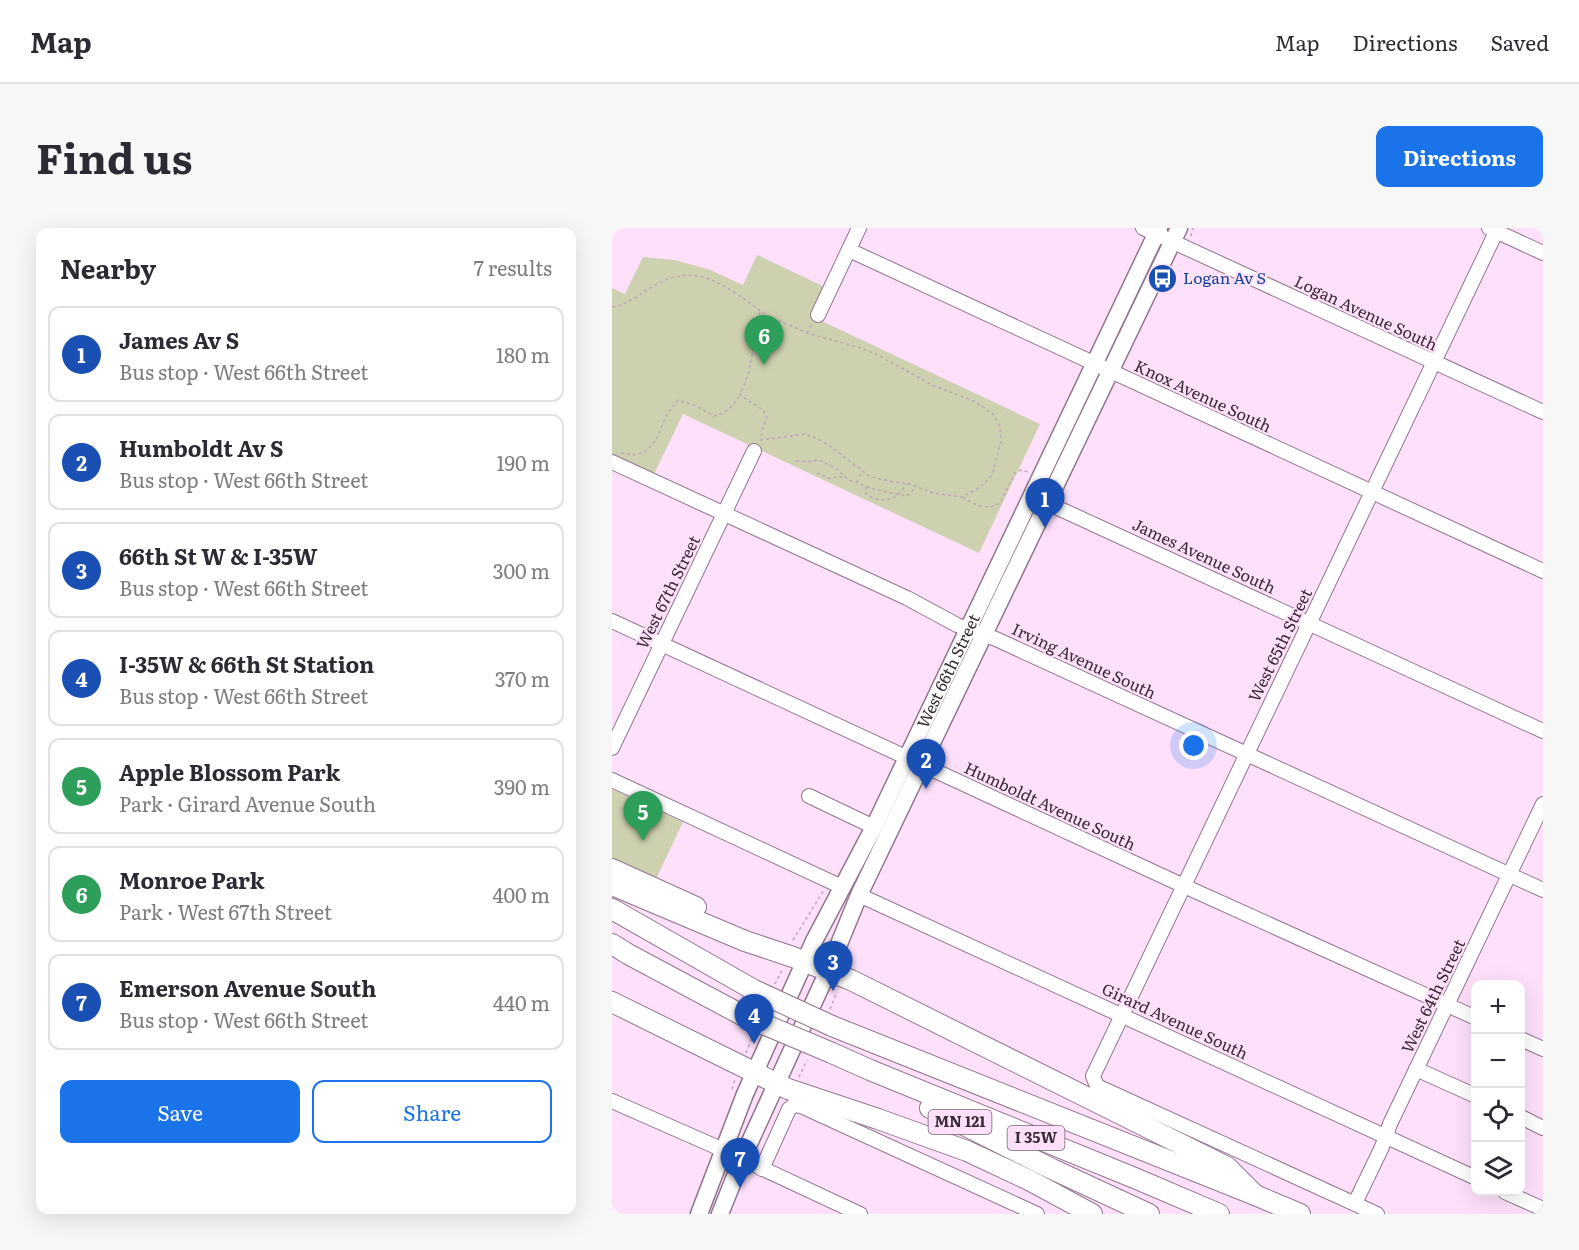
<!DOCTYPE html>
<html lang="en">
<head>
<meta charset="utf-8">
<style>
	:root { --surface:#fff; --page:#f7f7f7; --text:#2b2b33; --muted:#7c7c81; --line:#e1e1e2; --accent:#1a73e8 }
	body { margin:0; font-family:Literata,serif; background:var(--page); color:var(--text) }
	.controls { position:absolute; right:18px; bottom:18px; display:grid; overflow:hidden; border-radius:12px; box-shadow:0 6px 24px #0002 }
	.controls button { width:54px; height:54px; display:grid; place-items:center; padding:0; border:0; border-bottom:2px solid var(--line); background:var(--surface); color:var(--text); font:30px sans-serif }
	.you { position:absolute; left:582px; top:518px; width:21px; height:21px; margin:-15px; border:4px solid #fff; border-radius:50%; background:#1a73e8; box-shadow:0 0 0 9px #1a73e833 }
	.badge { display:grid; place-items:center; width:39px; height:39px; border-radius:50%; background:var(--accent); color:#fff; font-size:20px; font-weight:700 }
	.pin { position:absolute; translate:-50% -50px; filter:drop-shadow(0 2px 3px #0008) }
	.pin::after { content:''; position:absolute; top:32px; width:21px; height:18px; background:inherit; clip-path:polygon(0 0,100% 0,50% 100%) }
	.list { margin:0; padding:0; list-style:none }
	h2 { display:flex; justify-content:space-between; align-items:center; height:78px; margin:0; padding:0 24px; font-size:26px }
	h2 small { font-size:20px; font-weight:400; color:var(--muted) }
	.list li { display:grid; grid-template-columns:39px 1fr auto; gap:18px; align-items:center; box-sizing:border-box; height:96px; margin:0 12px 12px; padding:0 12px; border:2px solid var(--line); border-radius:12px }
	.list b { display:block; font-size:22px; white-space:nowrap }
	.list p { margin:0; font-size:20px; white-space:nowrap; color:var(--muted) }
	.list em { font-size:20px; font-style:normal; color:var(--muted) }
	.actions { display:flex; gap:12px; padding:18px 24px }
	.actions a { flex:1; padding:14px 0; border:2px solid var(--accent); border-radius:12px; text-align:center; font-size:21px; color:var(--accent) }
	.actions .main { background:var(--accent); color:#fff }
	.icon { flex:none; width:33px; height:33px; fill:none; stroke:currentColor; stroke-width:2; stroke-linecap:round; stroke-linejoin:round }
	.map { position:relative; flex:none; width:931px; height:986px; overflow:hidden; border-radius:12px }
	header { display:flex; align-items:center; gap:36px; box-sizing:border-box; height:84px; padding:0 30px; background:var(--surface); border-bottom:2px solid var(--line) }
	header strong { font-size:28px }
	nav { display:flex; gap:33px; margin-inline-start:auto; font-size:21px }
	.intro { display:flex; align-items:center; justify-content:space-between; box-sizing:border-box; height:144px; padding:0 36px }
	h1 { margin:0; font-size:42px }
	.button { padding:15px 27px; border-radius:12px; background:var(--accent); color:#fff; font-size:21px; font-weight:700 }
	main { display:flex; gap:36px; padding:0 36px }
	aside { flex:1; background:var(--surface); border-radius:12px; box-shadow:0 6px 24px #0002 }
	.map>svg:first-child { display:block }
	.green { fill:#ced1b0 }
	.lines { fill:none; stroke-linecap:round; stroke-linejoin:round }
	.minor-casing { stroke:#91768e; stroke-width:16 }
	.major-casing { stroke:#91768e; stroke-width:19 }
	.highway-casing { stroke:#91768e; stroke-width:22 }
	.path { stroke:#bda5ba; stroke-width:1.5; stroke-dasharray:3 3; stroke-linecap:butt }
	.minor { stroke:#fff; stroke-width:14 }
	.major { stroke:#fff; stroke-width:16 }
	.highway { stroke:#fff; stroke-width:20 }
	.highway-bridge-casing { stroke:#91768e; stroke-width:22; stroke-linecap:butt }
	.highway-bridge { stroke:#fff; stroke-width:20 }
	.labels { text-anchor:middle; stroke-width:4.5; stroke-linejoin:round; paint-order:stroke }
	.shield { fill:#fee0fb; stroke:#736271; stroke-width:1.5 }
	.shield-label { font-size:15px; font-weight:bold; fill:#372c36 }
	.transit-label { font-size:16px; fill:#164399; stroke:#fee0fb; text-anchor:start }
	.street-label { font-size:16px; fill:#372c36; stroke:#fee0fb }
</style>
</head>
<body>
<header>
<strong>Map</strong>
<nav><a>Map</a><a>Directions</a><a>Saved</a></nav>
</header>
<div class="intro"><h1>Find us</h1><a class="button">Directions</a></div>
<main>
<aside>
<h2>Nearby<small>7 results</small></h2>
<ul class="list">
<li><span class="badge" style="background:#1a4fb4">1</span><div><b>James Av S</b><p>Bus stop · West 66th Street</p></div><em>180 m</em></li>
<li><span class="badge" style="background:#1a4fb4">2</span><div><b>Humboldt Av S</b><p>Bus stop · West 66th Street</p></div><em>190 m</em></li>
<li><span class="badge" style="background:#1a4fb4">3</span><div><b>66th St W &amp; I-35W</b><p>Bus stop · West 66th Street</p></div><em>300 m</em></li>
<li><span class="badge" style="background:#1a4fb4">4</span><div><b>I-35W &amp; 66th St Station</b><p>Bus stop · West 66th Street</p></div><em>370 m</em></li>
<li><span class="badge" style="background:#2e9e5b">5</span><div><b>Apple Blossom Park</b><p>Park · Girard Avenue South</p></div><em>390 m</em></li>
<li><span class="badge" style="background:#2e9e5b">6</span><div><b>Monroe Park</b><p>Park · West 67th Street</p></div><em>400 m</em></li>
<li><span class="badge" style="background:#1a4fb4">7</span><div><b>Emerson Avenue South</b><p>Bus stop · West 66th Street</p></div><em>440 m</em></li>
</ul>
<div class="actions"><a class="main">Save</a><a>Share</a></div>
</aside>
<div class="map">
<svg width="931" height="986" viewBox="0 0 931 986">
	<rect width="100%" height="100%" fill="#fee0fb"/>
	<g class="green">
		<polygon points="145,27 213,59 199,88 428,196 367,325 71,186 42,246 0,226 0,60 13,66 31,29 62,32 96,41 131,57"/>
		<polygon points="0,561 71,594 43,653 0,633"/>
	</g>
	<g class="lines">
		<defs>
			<g id="minor">
				<polyline points="531,0 931,184"/>
				<polyline points="877,0 931,25"/>
				<polyline points="237,22 931,343"/>
				<polyline points="206,87 247,0"/>
				<polyline points="0,234 295,370 345,397 384,411 931,662"/>
				<polyline points="435,275 931,503"/>
				<polyline points="0,393 572,658 864,790"/>
				<polyline points="0,520 142,223"/>
				<polyline points="0,552 230,659"/>
				<polyline points="197,568 262,599"/>
				<polyline points="247,667 864,950"/>
				<polyline points="909,811 931,821"/>
				<polyline points="804,841 864,868"/>
				<polyline points="0,873 100,917 248,986"/>
				<polyline points="909,889 931,900"/>
				<polyline points="150,941 177,881 182,877 189,878 425,986"/>
				<polyline points="893,964 931,981"/>
				<polyline points="743,975 770,919 778,896 931,576"/>
				<polyline points="765,986 485,858 481,848 886,0"/>
			</g>
			<g id="major">
				<path id="s1" d="M 87,986 L 133,866 L 202,713 L 262,599 L 547,0"/>
				<polyline points="108,986 130,931 216,743 247,667 567,0"/>
			</g>
			<g id="highway">
				<polyline points="0,641 84,679"/>
				<polyline points="0,657 133,713 181,729 239,752 615,939 643,967"/>
				<polyline points="0,681 142,762"/>
				<polyline points="0,716 16,726 130,787"/>
				<polyline points="0,774 176,861 266,891 355,923 417,952 480,986"/>
				<polyline points="220,798 643,967 688,986"/>
				<polyline points="220,825 258,842 525,951 607,986"/>
				<polyline points="318,880 440,941 537,986"/>
			</g>
		</defs>
		<use href="#minor" class="minor-casing"/>
		<use href="#major" class="major-casing"/>
		<use href="#highway" class="highway-casing"/>
		<g class="path">
			<polyline points="579,8 581,0"/>
			<path d="M 0,79 C 18,76 30,64 45,56 C 88,32 120,63 154,87 L 195,105 L 249,120 L 266,127 L 322,158 L 362,173 L 381,186 L 388,199 L 389,214 L 380,246 L 376,252 L 368,259 L 350,269 L 321,265 L 298,256 L 276,253 L 257,248 L 218,218 L 204,210 L 193,206 L 149,212 L 150,202 L 155,189 L 151,182 L 128,167 L 137,144 L 148,84"/>
			<polyline points="195,105 200,96"/>
			<path d="M 9,225 L 22,227 L 34,223 L 44,212 L 55,186 L 66,172 L 84,178 L 102,188 C 116,185 119,179 128,168"/>
			<polyline points="184,233 195,234 207,232 223,240 237,252 262,261 293,268 298,266 303,259"/>
			<polyline points="205,245 219,251 224,249 231,249"/>
			<polyline points="245,254 250,243"/>
			<path d="M 254,259 L 253,265 C 268,277 286,273 294,256"/>
			<path d="M 351,269 C 361,277 377,283 388,275 L 403,245 L 409,242 L 416,244"/>
			<polyline points="181,712 212,662"/>
			<polyline points="163,756 170,742"/>
			<polyline points="218,781 225,764"/>
			<polyline points="134,825 141,807"/>
			<polyline points="187,849 195,832"/>
			<polyline points="120,861 123,852"/>
		</g>
		<use href="#minor" class="minor"/>
		<use href="#major" class="major"/>
		<use href="#highway" class="highway"/>
		<defs>
			<g id="highway-bridge">
				<polyline points="142,762 220,798"/>
				<polyline points="130,787 220,825"/>
			</g>
		</defs>
		<use href="#highway-bridge" class="highway-bridge-casing"/>
		<use href="#highway-bridge" class="highway-bridge"/>
	</g>
	<defs>
		<symbol id="bus-disc" viewBox="-11 -11 22 22"><circle r="9.5" fill="#1a4fb4" stroke="#fee0fb"/><path d="M-5-6H5V4H4V6H2V4H-2V6H-4V4H-5ZM-3.5-4V0h7V-4ZM-3.5 1.2v1.5H-2V1.2ZM2 1.2v1.5H3.5V1.2Z" fill="#fff"/></symbol>
	</defs>
	<g fill-rule="evenodd">
		<use href="#bus-disc" x="534" y="34" width="33" height="33"/>
	</g>
	<g class="labels">
		<g class="shield">
			<rect x="316.5" y="882" width="63" height="24" rx="4.5"/>
			<rect x="395.5" y="898" width="57" height="24" rx="4.5"/>
		</g>
		<g class="shield-label">
			<text x="348" y="899">MN 121</text>
			<text x="424" y="915">I 35W</text>
		</g>
		<g class="transit-label">
			<text x="571" y="56">Logan Av S</text>
		</g>
		<g class="street-label">
			<text transform="translate(754 85) rotate(25)" y="6">Logan Avenue South</text>
			<text transform="translate(591 168) rotate(25)" y="6">Knox Avenue South</text>
			<text transform="translate(592 328) rotate(25)" y="6">James Avenue South</text>
			<text transform="translate(56 364) rotate(-64)" y="6">West 67th Street</text>
			<text transform="translate(668 417) rotate(-64)" y="6">West 65th Street</text>
			<text transform="translate(472 433) rotate(25)" y="6">Irving Avenue South</text>
			<text dy="6" stroke="none"><textPath href="#s1" startOffset="598">West 66th Street</textPath></text>
			<text transform="translate(438 578) rotate(25)" y="6">Humboldt Avenue South</text>
			<text transform="translate(821 768) rotate(-64)" y="6">West 64th Street</text>
			<text transform="translate(563 793) rotate(25)" y="6">Girard Avenue South</text>
		</g>
	</g>
</svg>
<div class="controls">
<button>+</button>
<button>−</button>
<button><svg class="icon" aria-label="locate" viewBox="0 0 24 24"><circle cx="12" cy="12" r="6"/><path d="M12 2v4M12 18v4M2 12h4M18 12h4"/></svg></button>
<button><svg class="icon" aria-label="layers" viewBox="0 0 24 24"><path d="M12 4l9 5-9 5-9-5zM3 14l9 5 9-5"/></svg></button>
</div>
<div class="you"></div>
<div class="pin badge" style="left:433px;top:300px;background:#1a4fb4">1</div>
<div class="pin badge" style="left:314px;top:561px;background:#1a4fb4">2</div>
<div class="pin badge" style="left:221px;top:763px;background:#1a4fb4">3</div>
<div class="pin badge" style="left:142px;top:816px;background:#1a4fb4">4</div>
<div class="pin badge" style="left:31px;top:613px;background:#2e9e5b">5</div>
<div class="pin badge" style="left:152px;top:137px;background:#2e9e5b">6</div>
<div class="pin badge" style="left:128px;top:960px;background:#1a4fb4">7</div>
</div>
</main>
</body>
</html>
